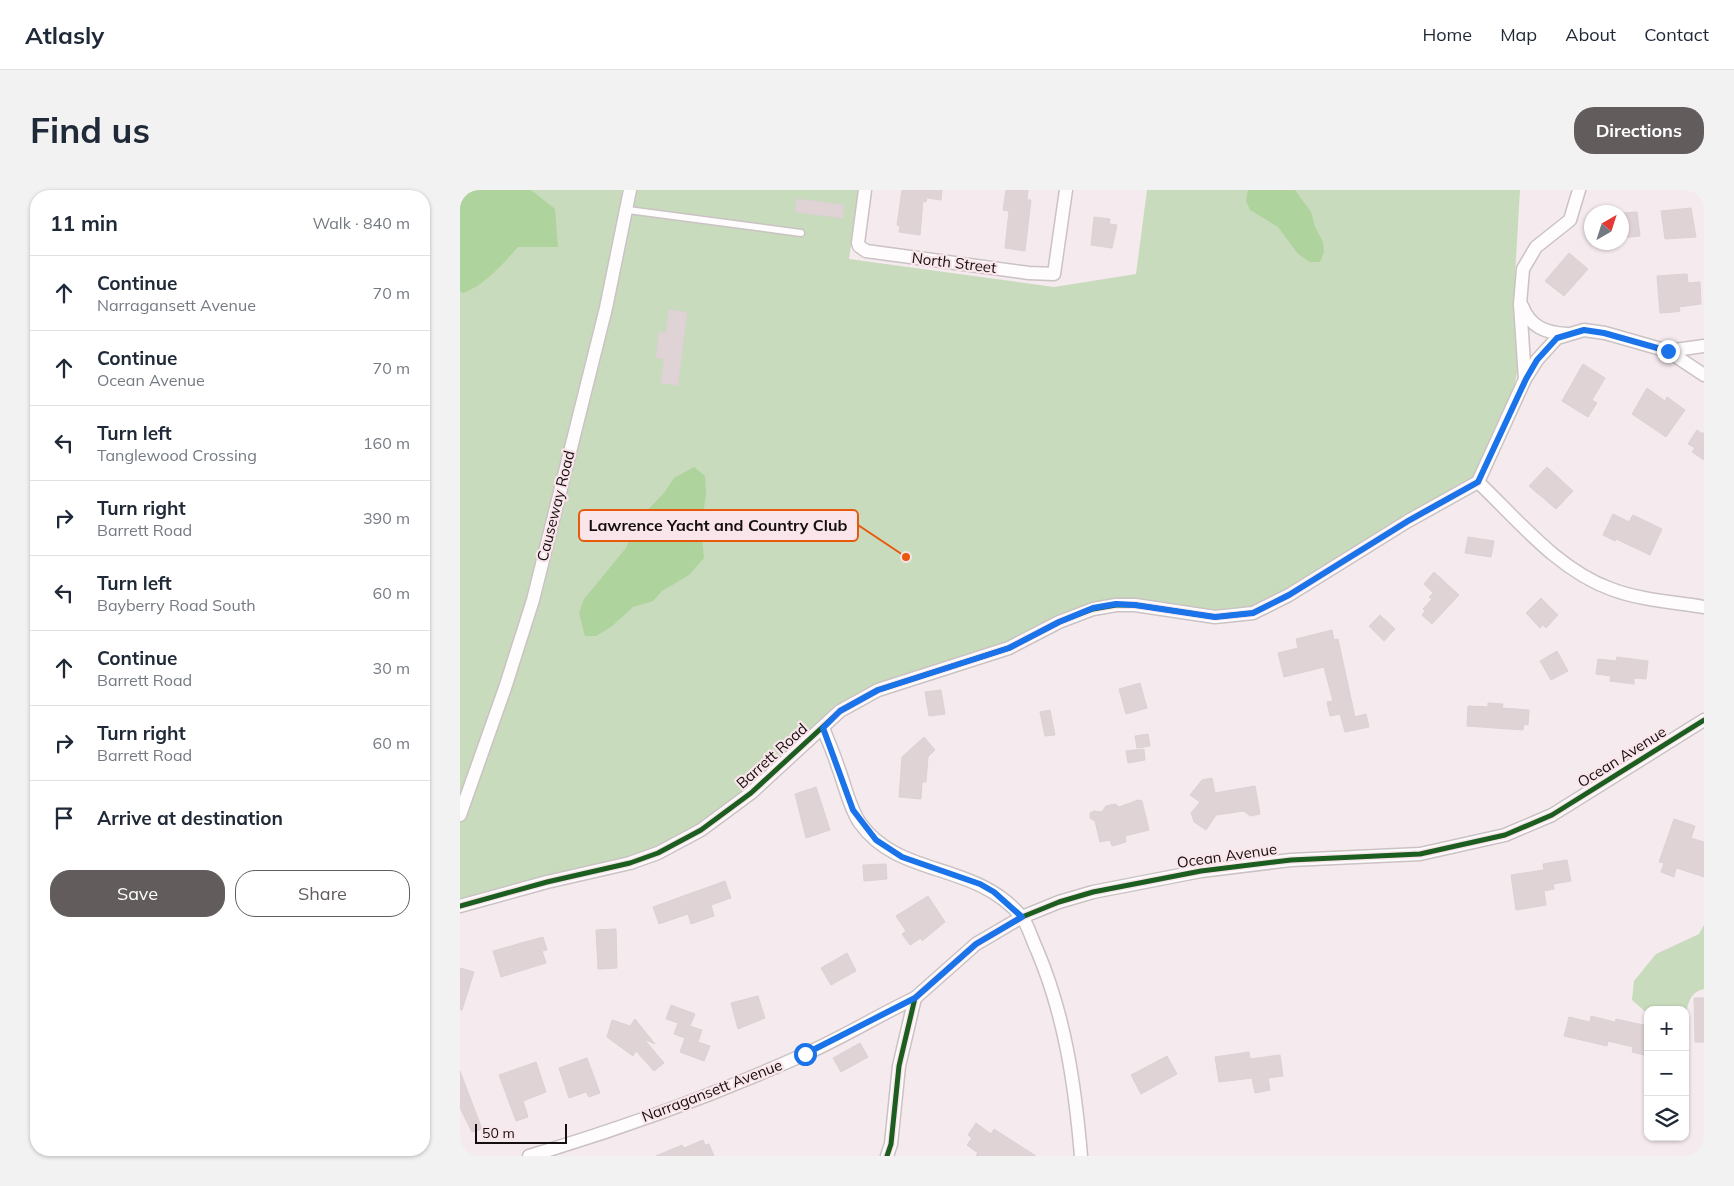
<!DOCTYPE html>
<html lang="en">
<head>
<meta charset="utf-8">
<style>
	:root { --surface:#fff; --page:#f2f2f3; --text:#1f2937; --muted:#747a83; --line:#e0e1e3; --accent:#635c5d }
	body { margin:0; font-family:Mulish,sans-serif; background:var(--page); color:var(--text) }
	.controls { position:absolute; right:15px; bottom:15px; display:grid; overflow:hidden; border-radius:10px; box-shadow:0 1px 4px #0004 }
	.controls button { width:45px; height:45px; display:grid; place-items:center; padding:0; border:0; border-bottom:1px solid var(--line); background:var(--surface); color:var(--text); font:25px sans-serif }
	.compass { position:absolute; left:1124px; top:15px; width:45px; height:45px; border-radius:50%; background:var(--surface); box-shadow:0 1px 4px #0004; rotate:39deg }
	.scale { position:absolute; left:15px; bottom:12px; width:92px; box-sizing:border-box; padding-left:5px; border:2px solid #150f10; border-top:0; font-size:14px; line-height:18px; white-space:nowrap; color:#150f10; -webkit-text-stroke:4px #fae5eb; paint-order:stroke }
	.stop { position:absolute; width:15px; height:15px; margin:-11px; border:4px solid #1a73e8; border-radius:50%; background:#fff }
	.stop.end { background:#1a73e8; border-color:#fff; box-shadow:0 1px 5px #0008 }
	.list { margin:0; padding:0; list-style:none }
	h2 { display:flex; justify-content:space-between; align-items:center; height:65px; margin:0; padding:0 20px; font-size:21px }
	h2 small { font-size:16px; font-weight:400; color:var(--muted) }
	.list li { display:grid; grid-template-columns:32px 1fr auto; gap:15px; align-items:center; box-sizing:border-box; height:75px; padding:0 20px; border-top:1px solid var(--line) }
	.list b { display:block; font-size:19px; white-space:nowrap }
	.list p { margin:0; font-size:16px; white-space:nowrap; color:var(--muted) }
	.list em { font-size:16px; font-style:normal; color:var(--muted) }
	.actions { display:flex; gap:10px; padding:15px 20px }
	.actions a { flex:1; padding:11px 0; border:1px solid var(--accent); border-radius:20px; text-align:center; font-size:18px; color:var(--accent) }
	.actions .main { background:var(--accent); color:#fff }
	.icon { flex:none; width:28px; height:28px; fill:none; stroke:currentColor; stroke-width:2; stroke-linecap:round; stroke-linejoin:round }
	.map { position:relative; flex:none; width:1244px; height:966px; overflow:hidden; border-radius:20px }
	header { display:flex; align-items:center; gap:30px; box-sizing:border-box; height:70px; padding:0 25px; background:var(--surface); border-bottom:1px solid var(--line) }
	header strong { font-size:24px }
	nav { display:flex; gap:28px; margin-inline-start:auto; font-size:18px }
	.intro { display:flex; align-items:center; justify-content:space-between; box-sizing:border-box; height:120px; padding:0 30px }
	h1 { margin:0; font-size:35px }
	.button { padding:12px 22px; border-radius:20px; background:var(--accent); color:#fff; font-size:18px; font-weight:700 }
	main { display:flex; gap:30px; padding:0 30px }
	aside { flex:1; background:var(--surface); border-radius:20px; box-shadow:0 1px 4px #0004 }
	.map>svg:first-child { display:block }
	.green { fill:#c8dbbc }
	.water { fill:#aed39c }
	.building { fill:#e0d3d6; stroke:#dbd2d4 }
	.lines { fill:none; stroke-linecap:round; stroke-linejoin:round }
	.service-casing { stroke:#cbc2c4; stroke-width:9 }
	.minor-casing { stroke:#cbc2c4; stroke-width:15 }
	.service { stroke:#fefcfc; stroke-width:6 }
	.minor { stroke:#fefcfc; stroke-width:12 }
	.cycleway-casing { stroke:#fae5eb; stroke-width:8 }
	.cycleway { stroke:#1b5e20; stroke-width:5 }
	.route { stroke:#1a73e8; stroke-width:6 }
	.labels { text-anchor:middle; stroke-width:4.5; stroke-linejoin:round; paint-order:stroke }
	.street-label { font-size:15px; fill:#150f10; stroke:#fae5eb }
	.leader { fill:none; stroke:#e8590c; stroke-width:2 }
	.callout-dot { fill:#e8590c; stroke:#fae5eb; stroke-width:2 }
	.callout { fill:#fae5eb; stroke:#e8590c; stroke-width:2 }
	.callout-label { font-size:16px; text-anchor:middle; font-weight:bold; fill:#150f10 }
</style>
</head>
<body>
<header>
<strong>Atlasly</strong>
<nav><a>Home</a><a>Map</a><a>About</a><a>Contact</a></nav>
</header>
<div class="intro"><h1>Find us</h1><a class="button">Directions</a></div>
<main>
<aside>
<h2>11 min<small>Walk · 840 m</small></h2>
<ul class="list">
<li><svg class="icon" aria-label="ahead" viewBox="0 0 24 24"><path d="M12 20V5M6 11l6-6 6 6"/></svg><div><b>Continue</b><p>Narragansett Avenue</p></div><em>70 m</em></li>
<li><svg class="icon" aria-label="ahead" viewBox="0 0 24 24"><path d="M12 20V5M6 11l6-6 6 6"/></svg><div><b>Continue</b><p>Ocean Avenue</p></div><em>70 m</em></li>
<li><svg class="icon" aria-label="left" viewBox="0 0 24 24"><path d="M17 20v-9H6M10 6l-5 5 5 5"/></svg><div><b>Turn left</b><p>Tanglewood Crossing</p></div><em>160 m</em></li>
<li><svg class="icon" aria-label="right" viewBox="0 0 24 24"><path d="M7 20v-9h11M14 6l5 5-5 5"/></svg><div><b>Turn right</b><p>Barrett Road</p></div><em>390 m</em></li>
<li><svg class="icon" aria-label="left" viewBox="0 0 24 24"><path d="M17 20v-9H6M10 6l-5 5 5 5"/></svg><div><b>Turn left</b><p>Bayberry Road South</p></div><em>60 m</em></li>
<li><svg class="icon" aria-label="ahead" viewBox="0 0 24 24"><path d="M12 20V5M6 11l6-6 6 6"/></svg><div><b>Continue</b><p>Barrett Road</p></div><em>30 m</em></li>
<li><svg class="icon" aria-label="right" viewBox="0 0 24 24"><path d="M7 20v-9h11M14 6l5 5-5 5"/></svg><div><b>Turn right</b><p>Barrett Road</p></div><em>60 m</em></li>
<li><svg class="icon" aria-label="arrive" viewBox="0 0 24 24"><path d="M6 21V4h12l-3 4 3 4H6"/></svg><div><b>Arrive at destination</b></div></li>
</ul>
<div class="actions"><a class="main">Save</a><a>Share</a></div>
</aside>
<div class="map">
<svg width="1244" height="966" viewBox="0 0 1244 966">
	<rect width="100%" height="100%" fill="#f5eaed"/>
	<g class="green">
		<polygon points="0,0 399,0 389,69 594,97 676,84 687,0 1060,0 1055,86 1058,177 1048,230 1015,290 793,423 755,427 656,415 399,511 276,614 198,663 0,714"/>
		<path d="M 1244,735 L 1244,799 C 1229,802 1228,815 1225,828 L 1225,820 L 1188,820 L 1188,824 L 1172,810 L 1174,791 L 1196,764 L 1239,744 Z"/>
	</g>
	<g class="water">
		<path d="M 0,0 L 71,0 L 95,19 L 98,57 L 58,57 C 45,72 21,99 2,103 L 0,101 Z"/>
		<polygon points="788,0 835,0 851,22 855,37 863,52 864,62 860,72 850,72 838,64 818,37 790,20 786,11"/>
		<polygon points="234,277 245,286 246,304 241,339 244,368 229,385 202,401 193,411 173,417 151,437 136,446 125,446 119,423 124,409 166,358 178,330 204,303 214,288"/>
	</g>
	<g class="building">
		<polygon points="442,0 482,0 481,10 467,8 466,12 463,11 460,45 439,42 440,36 437,35"/>
		<polygon points="546,0 568,0 567,10 571,10 565,61 545,58 549,21 543,20"/>
		<polygon points="337,9 384,15 383,28 335,22"/>
		<polygon points="1231,18 1236,47 1205,49 1201,21"/>
		<polygon points="1177,22 1180,46 1162,48 1162,23"/>
		<polygon points="634,27 650,29 649,34 657,35 652,58 631,55"/>
		<polygon points="1109,63 1128,79 1104,106 1085,91"/>
		<polygon points="1227,84 1228,93 1240,92 1241,114 1219,117 1220,121 1214,122 1200,123 1197,86"/>
		<polygon points="209,120 227,122 218,195 201,193 204,169 196,168 199,142 206,143"/>
		<polygon points="1123,174 1145,188 1132,210 1137,213 1128,227 1102,211"/>
		<polygon points="1187,198 1205,211 1207,207 1225,220 1206,247 1172,224"/>
		<polygon points="1237,240 1243,244 1244,242 1244,270 1232,262 1235,258 1228,254"/>
		<polygon points="1087,277 1113,301 1096,319 1069,296"/>
		<polygon points="1153,324 1169,332 1173,325 1202,339 1190,365 1156,349 1155,351 1143,345"/>
		<polygon points="1008,347 1034,351 1031,367 1005,363"/>
		<polygon points="974,382 999,405 972,434 962,425 965,421 963,419 972,409 969,407 973,403 964,394"/>
		<polygon points="1081,408 1098,425 1086,438 1083,435 1080,438 1066,423"/>
		<polygon points="920,425 935,439 924,451 909,436"/>
		<polygon points="872,440 874,450 878,449 895,527 906,524 909,537 885,542 880,524 870,526 867,512 873,511 864,477 824,487 818,463 838,458 836,449"/>
		<polygon points="1097,461 1108,481 1091,490 1080,471"/>
		<polygon points="1157,467 1188,471 1186,489 1174,488 1174,494 1150,491 1151,486 1136,484 1138,469 1156,471"/>
		<polygon points="680,493 687,518 666,524 659,499"/>
		<polygon points="481,500 485,524 469,526 465,502"/>
		<polygon points="1028,513 1043,514 1042,518 1069,520 1068,535 1064,534 1063,540 1007,536 1008,516 1028,517"/>
		<polygon points="590,520 595,545 585,546 580,522"/>
		<polygon points="688,544 690,556 677,558 675,546"/>
		<polygon points="464,547 475,560 468,567 466,592 462,592 461,609 439,607 442,567"/>
		<polygon points="684,559 685,570 668,573 666,561"/>
		<polygon points="752,588 755,603 795,596 800,624 790,626 784,621 756,625 746,640 734,632 731,623 740,612 730,605 742,590"/>
		<polygon points="356,597 370,640 346,648 335,604"/>
		<polygon points="678,610 682,611 689,640 665,646 666,652 652,656 650,650 640,652 635,631 630,628 630,623 634,621 642,622 646,616 655,614 659,617"/>
		<polygon points="1214,629 1235,636 1231,648 1244,652 1244,687 1220,679 1216,678 1214,687 1201,682 1204,673 1199,672"/>
		<polygon points="1107,670 1111,691 1093,694 1094,699 1084,701 1086,715 1056,720 1051,685 1084,680 1083,674"/>
		<polygon points="426,674 427,689 404,691 403,675"/>
		<polygon points="265,691 271,708 251,715 254,726 231,734 228,724 199,734 193,717"/>
		<polygon points="468,706 485,732 462,751 461,748 450,755 442,744 446,741 436,726"/>
		<polygon points="156,739 157,778 138,779 136,740"/>
		<polygon points="83,747 87,760 82,761 86,773 41,787 33,761"/>
		<polygon points="387,763 396,781 371,795 361,778"/>
		<polygon points="0,778 14,782 2,820 0,820"/>
		<polygon points="298,806 305,828 278,839 271,813"/>
		<polygon points="1234,808 1244,808 1244,852 1235,852"/>
		<polygon points="211,815 235,824 230,836 242,840 238,852 250,856 244,871 220,862 225,848 214,844 218,833 206,829"/>
		<polygon points="1131,826 1155,832 1156,829 1188,836 1184,865 1172,862 1173,857 1148,851 1147,856 1104,846 1109,827 1130,832"/>
		<polygon points="175,829 195,854 184,849 204,873 194,881 176,861 173,866 147,847 152,830 170,836"/>
		<polygon points="400,853 408,867 381,882 373,868"/>
		<polygon points="789,862 790,869 820,865 823,886 808,888 810,900 795,903 792,888 759,892 755,867"/>
		<polygon points="707,866 717,884 681,904 671,885"/>
		<polygon points="127,868 140,903 129,907 126,902 109,908 99,878"/>
		<polygon points="76,872 86,902 63,911 68,927 56,931 39,885"/>
		<polygon points="0,881 22,939 12,942 0,918"/>
		<polygon points="516,933 531,944 534,939 576,966 516,966 518,963 507,955 512,948 508,945"/>
		<polygon points="243,950 245,955 249,954 254,966 196,966 222,955 224,958"/>
	</g>
	<g class="lines">
		<defs>
			<polyline id="service" points="168,20 341,43"/>
			<g id="minor">
				<polyline points="405,0 398,53 399,56 406,61 569,83 594,84 606,0"/>
				<path d="M 1062,116 C 1070,137 1086,143 1107,144"/>
				<polyline points="1208,161 1244,185"/>
				<polyline points="1065,189 1060,114 1063,79 1076,57 1110,30 1119,0"/>
				<polyline points="1018,292 1065,189 1077,170 1097,148 1124,140 1145,143 1208,161 1244,156"/>
				<path d="M 1018,292 C 1058,330 1098,380 1151,399 C 1180,410 1213,412 1244,417"/>
				<path d="M 363,538 C 368,551 374,564 378,577 C 385,595 389,617 400,633 C 439,688 514,671 561,726 C 568,734 572,750 577,760 C 605,826 615,895 621,966"/>
				<polyline points="0,625 45,498 73,410 146,118 170,0"/>
				<polyline points="0,716 87,692 170,673 198,663 241,640 291,603 380,521 418,500 549,458 599,432 633,419 656,415 675,415 755,427 793,423 829,405 948,331 1018,292"/>
				<path d="M 69,966 C 163,938 254,905 343,865 C 382,848 417,826 455,808"/>
				<polyline points="427,966 431,954 439,876 455,808 516,754 562,727 599,712 633,702 741,681 831,670 960,664 1045,645 1092,625 1244,530"/>
			</g>
		</defs>
		<use href="#service" class="service-casing"/>
		<use href="#minor" class="minor-casing"/>
		<use href="#service" class="service"/>
		<use href="#minor" class="minor"/>
		<defs>
			<g id="cycleway">
				<polyline points="0,716 87,692 170,673 198,663 241,640 291,603 380,521 418,500 549,458 599,432 633,419 656,415 675,415 755,427 793,423 829,405 948,331 1018,292"/>
				<polyline points="427,966 431,954 439,876 455,808 516,754 562,727 599,712 633,702 741,681 831,670 960,664 1045,645 1092,625 1244,530"/>
			</g>
		</defs>
		<use href="#cycleway" class="cycleway-casing"/>
		<use href="#cycleway" class="cycleway"/>
	</g>
	<g class="lines">
		<polyline class="route" points="345,864 455,808 516,754 562,727 534,702 520,694 442,667 416,650 393,620 363,538 380,521 418,500 549,458 599,432 633,418 656,414 675,415 755,427 793,423 829,405 948,331 1018,292 1066,189 1077,170 1097,148 1124,140 1144,143 1208,161"/>
	</g>
	<g class="labels">
		<g class="street-label">
			<text transform="translate(494 73) rotate(7)" y="5">North Street</text>
			<text transform="translate(96 316) rotate(-76)" y="5">Causeway Road</text>
			<text transform="translate(312 566) rotate(-42)" y="5">Barrett Road</text>
			<text transform="translate(1162 567) rotate(-32)" y="5">Ocean Avenue</text>
			<text transform="translate(767 666) rotate(-8)" y="5">Ocean Avenue</text>
			<text transform="translate(252 901) rotate(-21)" y="5">Narragansett Avenue</text>
		</g>
	</g>
	<path class="leader" d="M446 367L398 335"/>
	<circle class="callout-dot" cx="446" cy="367" r="5"/>
	<rect class="callout" x="119" y="320" width="279" height="31" rx="5"/>
	<g class="callout-label">
		<text x="258" y="341">Lawrence Yacht and Country Club</text>
	</g>
</svg>
<div class="controls">
<button>+</button>
<button>−</button>
<button><svg class="icon" aria-label="layers" viewBox="0 0 24 24"><path d="M12 4l9 5-9 5-9-5zM3 14l9 5 9-5"/></svg></button>
</div>
<svg class="compass" viewBox="-18 -18 36 36"><path d="M0-13l5 13h-10z" fill="#e53935"/><path d="M0 13l5-13h-10z" fill="#747a83"/></svg>
<div class="scale">50 m</div>
<div class="stop" style="left:345px;top:864px"></div>
<div class="stop end" style="left:1208px;top:161px"></div>
</div>
</main>
</body>
</html>
